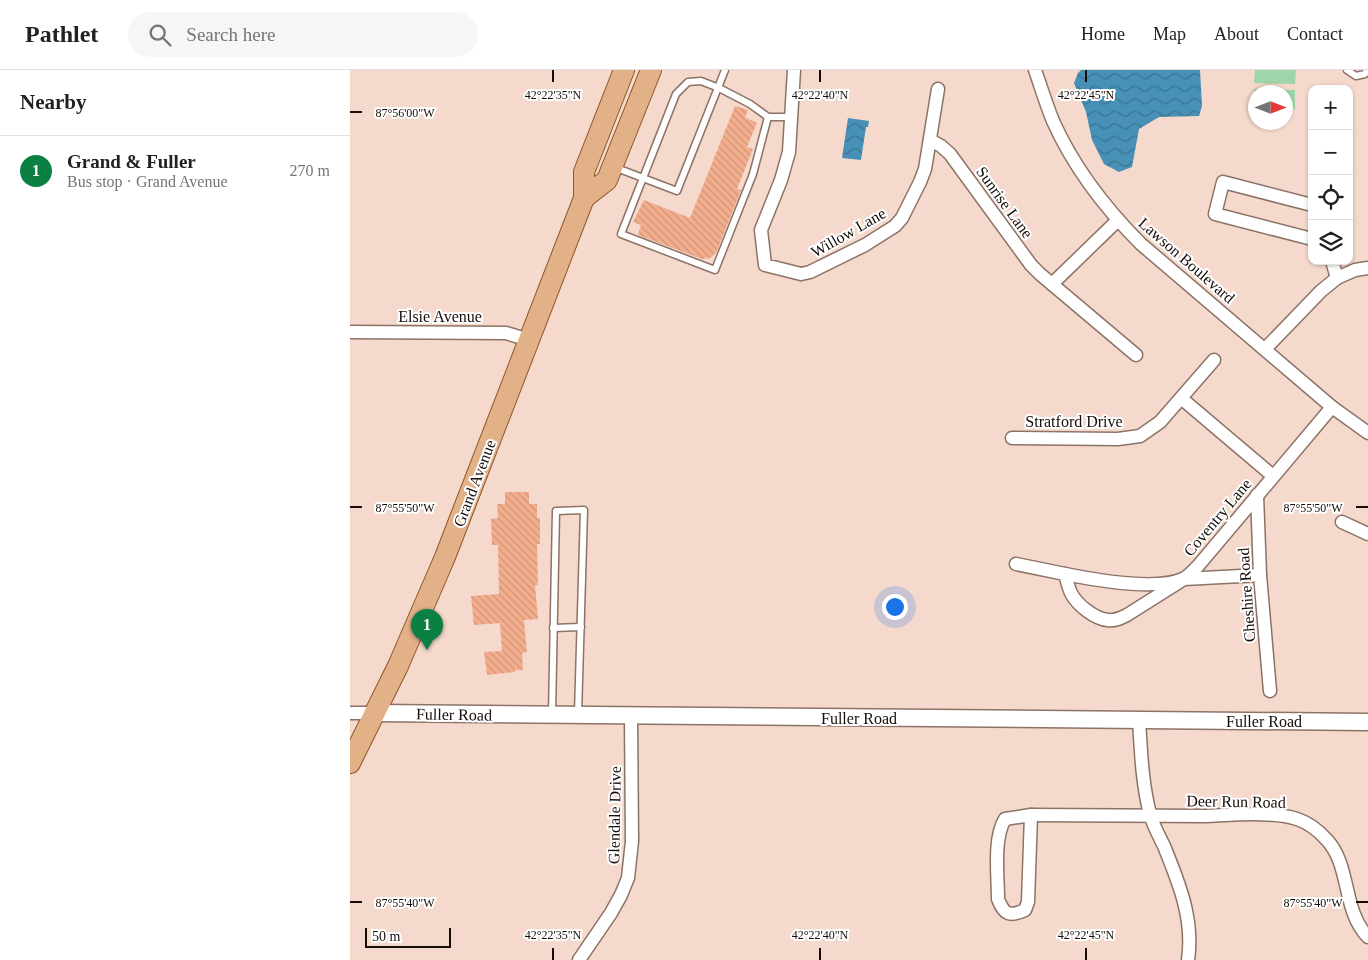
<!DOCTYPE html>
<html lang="en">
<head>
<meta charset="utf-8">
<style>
	:root { --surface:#fff; --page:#f6f6f6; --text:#202124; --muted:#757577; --line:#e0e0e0; --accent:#0b8043 }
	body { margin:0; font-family:Georgia,serif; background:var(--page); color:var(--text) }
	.controls { position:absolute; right:15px; top:15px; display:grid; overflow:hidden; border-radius:10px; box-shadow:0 1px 4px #0004 }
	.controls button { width:45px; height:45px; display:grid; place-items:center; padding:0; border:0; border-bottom:1px solid var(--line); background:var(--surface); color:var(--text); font:25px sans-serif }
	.compass { position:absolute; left:898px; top:15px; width:45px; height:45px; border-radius:50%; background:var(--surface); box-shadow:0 1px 4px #0004; rotate:90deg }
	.scale { position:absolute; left:15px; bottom:12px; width:86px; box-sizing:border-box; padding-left:5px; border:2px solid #160d09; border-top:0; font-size:14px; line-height:18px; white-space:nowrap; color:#160d09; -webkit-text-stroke:4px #fff; paint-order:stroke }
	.you { position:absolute; left:544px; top:536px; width:18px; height:18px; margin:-12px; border:4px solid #fff; border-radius:50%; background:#1a73e8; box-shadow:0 0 0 8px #1a73e833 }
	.badge { display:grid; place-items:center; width:32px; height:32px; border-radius:50%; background:var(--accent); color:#fff; font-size:16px; font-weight:700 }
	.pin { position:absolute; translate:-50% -41px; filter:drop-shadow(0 1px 2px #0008) }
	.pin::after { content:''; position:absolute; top:26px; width:18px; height:15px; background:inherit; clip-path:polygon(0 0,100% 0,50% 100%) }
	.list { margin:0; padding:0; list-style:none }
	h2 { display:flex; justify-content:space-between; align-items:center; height:65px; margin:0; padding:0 20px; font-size:21px }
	h2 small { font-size:16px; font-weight:400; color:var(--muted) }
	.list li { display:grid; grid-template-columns:32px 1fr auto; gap:15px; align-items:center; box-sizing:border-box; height:70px; padding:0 20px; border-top:1px solid var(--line) }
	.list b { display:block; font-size:19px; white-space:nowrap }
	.list p { margin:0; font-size:16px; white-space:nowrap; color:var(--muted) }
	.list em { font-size:16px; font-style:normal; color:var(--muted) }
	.icon { flex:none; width:28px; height:28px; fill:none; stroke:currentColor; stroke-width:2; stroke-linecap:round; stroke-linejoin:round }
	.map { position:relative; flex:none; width:1018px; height:890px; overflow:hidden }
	header { display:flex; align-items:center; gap:30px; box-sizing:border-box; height:70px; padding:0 25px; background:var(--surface); border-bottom:1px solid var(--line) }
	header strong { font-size:24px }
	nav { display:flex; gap:28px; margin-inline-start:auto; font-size:18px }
	.search { width:350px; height:45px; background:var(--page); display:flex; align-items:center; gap:12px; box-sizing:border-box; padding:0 18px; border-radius:28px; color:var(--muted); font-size:19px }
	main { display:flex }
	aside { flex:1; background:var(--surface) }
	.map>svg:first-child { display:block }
	.grass { fill:#9fd5a8 }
	.water { fill:url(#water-waves) }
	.building { fill:url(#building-back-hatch) }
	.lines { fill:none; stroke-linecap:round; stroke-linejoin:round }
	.service-casing { stroke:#8c7367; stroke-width:9 }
	.minor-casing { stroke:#8c7367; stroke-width:15 }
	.tertiary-casing { stroke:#8c7367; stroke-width:19 }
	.primary-casing { stroke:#8f5628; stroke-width:22 }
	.service { stroke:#fff; stroke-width:6 }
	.minor { stroke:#fff; stroke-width:12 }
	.tertiary { stroke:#fff; stroke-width:16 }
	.primary { stroke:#e3b188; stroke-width:20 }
	.ticks { fill:none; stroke:#160d09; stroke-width:2 }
	.labels { text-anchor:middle; stroke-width:4; stroke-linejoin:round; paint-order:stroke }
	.street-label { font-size:16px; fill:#160d09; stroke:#fff }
	.ticks-label { font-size:12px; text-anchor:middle; fill:#160d09; stroke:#fff; stroke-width:4; stroke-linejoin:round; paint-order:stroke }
</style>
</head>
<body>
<header>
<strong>Pathlet</strong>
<div class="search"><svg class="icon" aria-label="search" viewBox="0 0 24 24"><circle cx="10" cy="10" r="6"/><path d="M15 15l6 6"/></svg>Search here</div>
<nav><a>Home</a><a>Map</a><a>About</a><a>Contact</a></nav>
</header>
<main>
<aside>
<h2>Nearby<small></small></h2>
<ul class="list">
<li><span class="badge">1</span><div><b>Grand &amp; Fuller</b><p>Bus stop · Grand Avenue</p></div><em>270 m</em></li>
</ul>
</aside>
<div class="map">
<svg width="1018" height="890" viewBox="0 0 1018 890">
	<defs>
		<pattern id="water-waves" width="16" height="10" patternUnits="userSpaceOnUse" patternTransform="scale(1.25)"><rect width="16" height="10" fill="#4790b6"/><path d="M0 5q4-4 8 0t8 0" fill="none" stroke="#3a7492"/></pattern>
		<pattern id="building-back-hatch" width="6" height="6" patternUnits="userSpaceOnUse" patternTransform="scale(1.25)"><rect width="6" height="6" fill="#f3ae8d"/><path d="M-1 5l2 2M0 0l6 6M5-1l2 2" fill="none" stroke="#d09478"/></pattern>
	</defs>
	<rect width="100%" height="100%" fill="#f5d9cc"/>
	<g class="grass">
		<polygon points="905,0 946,0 945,14 904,13"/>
		<polygon points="904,19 945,20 945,39 936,39 936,22 906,22 905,38 904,38"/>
	</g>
	<g class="water">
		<polygon points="731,0 850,0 852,36 849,46 809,47 789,59 782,97 769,102 754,94 742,70 736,42 724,13 728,3"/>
		<polygon points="498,48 519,51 518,57 516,57 511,90 492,88"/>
	</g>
	<g class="building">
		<polygon points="385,36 398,40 395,47 407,53 397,77 403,79 387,119 391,120 366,183 360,188 352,189 288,165 291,155 283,152 294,130 340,148"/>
		<polygon points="155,422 179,422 179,434 187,434 187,448 190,448 190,474 187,474 188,515 185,515 188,549 174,550 177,582 172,583 173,600 165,600 165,602 137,605 134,582 152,581 150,553 124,555 121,526 149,524 148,475 142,475 141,449 148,448 147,434 155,434"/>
	</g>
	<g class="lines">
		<defs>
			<g id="service">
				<polyline points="997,0 1006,6 1015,4 1017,0"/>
				<polyline points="418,47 403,104 365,200 271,164 326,24 338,12 351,11 369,18 400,34 418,47 441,47"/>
				<polyline points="264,97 327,121 375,0"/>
				<polyline points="203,558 231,557"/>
				<polyline points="202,644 206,441 234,440 228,644"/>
			</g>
			<g id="minor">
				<polyline points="444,0 439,82 431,110 411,160 415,195 451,204 460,202 515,175 545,156 552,148 570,112 575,99 588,19"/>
				<path d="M 685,0 C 691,17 696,34 703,51 C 724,98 755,138 791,174 L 982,337 L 1018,363"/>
				<polyline points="580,70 591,76 600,84 681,195 690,204 786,285"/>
				<polyline points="962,135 873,112 865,144 962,169"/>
				<polyline points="982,191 987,208"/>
				<polyline points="702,214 768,150"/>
				<polyline points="0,262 156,263 179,270"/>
				<polyline points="915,279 971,221 987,208 1005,200 1018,198"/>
				<polyline points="831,328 923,406"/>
				<polyline points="662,368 768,369 790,366 810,352 864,290"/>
				<polyline points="907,425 910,505 920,621"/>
				<polyline points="992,452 1018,464"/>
				<path d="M 666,494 L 715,504 C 717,510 718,517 721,523 C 727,535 745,549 758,550 C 765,551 771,548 777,545 L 834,509 L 910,505"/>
				<path d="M 715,504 C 745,510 805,521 833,509 C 838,507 844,500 848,496 L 982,337"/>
				<polyline points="0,643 25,643"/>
				<path d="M 789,650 C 791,682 792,713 800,744 C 803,755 809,766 814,776 C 829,813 844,849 838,890"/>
				<path d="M 681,745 C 739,745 797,746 856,746 C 881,745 923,741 947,749 C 959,753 969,761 977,770 C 1001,796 992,840 1018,867"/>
				<path d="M 681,745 L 678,832 L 675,840 C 660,847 654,845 648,829 C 648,806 643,768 655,749 Z"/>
				<polyline points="229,890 261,843 271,825 278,808 282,771 281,646"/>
			</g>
			<polyline id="tertiary" points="25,643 1018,652"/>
			<g id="primary">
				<polyline points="234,128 257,110 301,0"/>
				<polyline points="0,693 48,596 95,487 234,128 234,102 274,0"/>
			</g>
		</defs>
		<use href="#service" class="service-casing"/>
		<use href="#minor" class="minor-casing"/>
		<use href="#tertiary" class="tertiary-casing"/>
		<use href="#primary" class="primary-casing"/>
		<use href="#service" class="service"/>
		<use href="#minor" class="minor"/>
		<use href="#tertiary" class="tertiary"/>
		<use href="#primary" class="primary"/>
	</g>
	<path class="ticks" d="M 203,0 L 203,12M 470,0 L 470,12M 736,0 L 736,12M 0,42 L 12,42M 0,437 L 12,437M 1006,437 L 1018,437M 0,832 L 12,832M 1006,832 L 1018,832M 203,878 L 203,890M 470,878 L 470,890M 736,878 L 736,890"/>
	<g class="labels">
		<g class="street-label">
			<text transform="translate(655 132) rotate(54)" y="6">Sunrise Lane</text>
			<text transform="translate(498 162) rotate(-30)" y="6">Willow Lane</text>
			<text transform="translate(837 190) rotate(41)" y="6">Lawson Boulevard</text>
			<text x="90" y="252">Elsie Avenue</text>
			<text x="724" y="357">Stratford Drive</text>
			<text transform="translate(124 413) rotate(-69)" y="6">Grand Avenue</text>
			<text transform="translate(867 447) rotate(-50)" y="6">Coventry Lane</text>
			<text transform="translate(896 525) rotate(-94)" y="6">Cheshire Road</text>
			<text transform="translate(104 644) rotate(1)" y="6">Fuller Road</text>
			<text x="509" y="654">Fuller Road</text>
			<text x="914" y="657">Fuller Road</text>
			<text transform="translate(886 731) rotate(1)" y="6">Deer Run Road</text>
			<text transform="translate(264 745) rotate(-89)" y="6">Glendale Drive</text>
		</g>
	</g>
	<g class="ticks-label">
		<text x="203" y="29">42°22'35"N</text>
		<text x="470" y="29">42°22'40"N</text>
		<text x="736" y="29">42°22'45"N</text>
		<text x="55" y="47">87°56'00"W</text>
		<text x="963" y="442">87°55'50"W</text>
		<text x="55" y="442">87°55'50"W</text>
		<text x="55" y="837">87°55'40"W</text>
		<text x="963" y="837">87°55'40"W</text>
		<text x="203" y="869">42°22'35"N</text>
		<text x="470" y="869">42°22'40"N</text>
		<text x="736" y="869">42°22'45"N</text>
	</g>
</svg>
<div class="controls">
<button>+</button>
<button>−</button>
<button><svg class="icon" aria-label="locate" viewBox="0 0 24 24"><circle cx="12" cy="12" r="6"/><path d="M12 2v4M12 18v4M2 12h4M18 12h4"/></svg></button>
<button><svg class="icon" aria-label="layers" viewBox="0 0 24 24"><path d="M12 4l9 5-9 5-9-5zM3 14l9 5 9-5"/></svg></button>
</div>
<svg class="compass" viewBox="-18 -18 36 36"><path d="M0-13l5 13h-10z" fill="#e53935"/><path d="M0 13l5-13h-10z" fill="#757577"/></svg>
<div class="scale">50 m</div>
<div class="you"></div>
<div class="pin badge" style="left:77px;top:580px">1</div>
</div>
</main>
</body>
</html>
